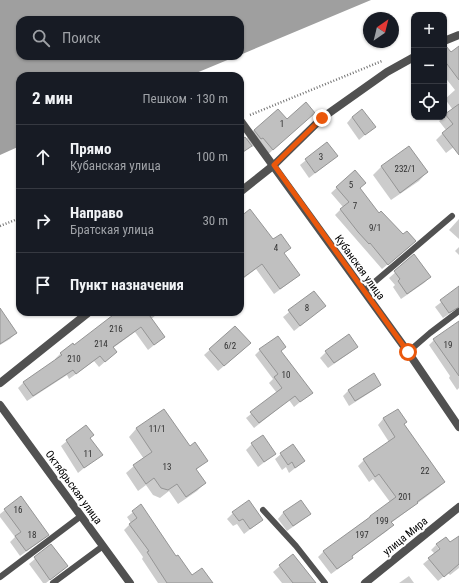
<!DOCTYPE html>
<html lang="ru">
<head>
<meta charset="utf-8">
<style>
	:root { --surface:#171b24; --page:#20242c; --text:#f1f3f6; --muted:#9ea1a6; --line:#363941 }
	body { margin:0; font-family:"Roboto Condensed",sans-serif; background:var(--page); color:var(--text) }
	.controls { position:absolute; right:12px; top:12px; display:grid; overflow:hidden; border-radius:8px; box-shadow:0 1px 3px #0004 }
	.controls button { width:36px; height:36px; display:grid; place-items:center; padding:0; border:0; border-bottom:1px solid var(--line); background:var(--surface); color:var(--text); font:20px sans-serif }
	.compass { position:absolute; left:363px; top:12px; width:36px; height:36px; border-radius:50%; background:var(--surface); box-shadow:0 1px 3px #0004; rotate:35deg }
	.stop { position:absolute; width:12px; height:12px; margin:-9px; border:3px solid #ea580c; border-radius:50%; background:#fff }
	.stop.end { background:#ea580c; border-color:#fff; box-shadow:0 1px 4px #0008 }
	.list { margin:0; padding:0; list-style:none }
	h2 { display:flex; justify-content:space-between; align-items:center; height:52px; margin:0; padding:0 16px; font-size:17px }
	h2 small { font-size:13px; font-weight:400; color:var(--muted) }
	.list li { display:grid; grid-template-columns:26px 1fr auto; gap:12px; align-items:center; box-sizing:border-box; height:64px; padding:0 16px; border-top:1px solid var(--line) }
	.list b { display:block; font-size:15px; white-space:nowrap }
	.list p { margin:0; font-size:13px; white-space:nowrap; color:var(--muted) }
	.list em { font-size:13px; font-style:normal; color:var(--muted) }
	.icon { flex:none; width:22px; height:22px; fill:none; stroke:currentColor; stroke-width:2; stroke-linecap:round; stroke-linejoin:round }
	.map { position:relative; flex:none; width:459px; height:583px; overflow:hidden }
	.search { position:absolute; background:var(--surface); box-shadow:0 1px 3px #0004; left:16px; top:16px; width:228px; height:44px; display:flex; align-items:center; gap:10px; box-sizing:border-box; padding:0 14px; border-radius:12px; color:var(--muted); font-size:15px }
	.panel { position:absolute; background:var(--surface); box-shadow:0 1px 3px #0004; left:16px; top:72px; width:228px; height:244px; border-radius:12px }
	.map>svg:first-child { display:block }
	.water { fill:#9f9f9f }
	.shadow { fill:#0003 }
	.building { fill:#c0c0c0; stroke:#959595 }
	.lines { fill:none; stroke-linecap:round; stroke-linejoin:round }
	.path { stroke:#737373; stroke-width:2.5; stroke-dasharray:1 2; stroke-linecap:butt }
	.service { stroke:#515151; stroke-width:6 }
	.minor { stroke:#515151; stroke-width:8 }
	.route { stroke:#ea580c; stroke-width:5 }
	.labels { text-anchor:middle; stroke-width:4; stroke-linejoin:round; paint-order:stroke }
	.number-label { font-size:9px; fill:#303030 }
	.street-label { font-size:11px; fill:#000; stroke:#fff }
</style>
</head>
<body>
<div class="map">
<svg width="459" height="583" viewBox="0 0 459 583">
	<rect width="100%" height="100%" fill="#fff"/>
	<polygon class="water" points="0,0 371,0 240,55 240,20 20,20 20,56 237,56 189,76 20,76 20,146 0,155"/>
	<g class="shadow">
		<polygon points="444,47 451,53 459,47 459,143 446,153 436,140 446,130 439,121 453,110 445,99 455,90 444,76"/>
		<polygon points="314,113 264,158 254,146 252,147 251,145 240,154 240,139 242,141 246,139 254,130"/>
		<polygon points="352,117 374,127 359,140 347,123"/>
		<polygon points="327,143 337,156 309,178 300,165"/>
		<polygon points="382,166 427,172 419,181 391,200 373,175"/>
		<polygon points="355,171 359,189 379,214 409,247 382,269 335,215 343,207 331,193"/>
		<polygon points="240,218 283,254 293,280 274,294 256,269 240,281"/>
		<polygon points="459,219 459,239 449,230"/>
		<polygon points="459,247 459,255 455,251"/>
		<polygon points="414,256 430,277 424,283 401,299 393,287 395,285 389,278"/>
		<polygon points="459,288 459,307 443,318 435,307"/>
		<polygon points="314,292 325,306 294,331 283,317"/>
		<polygon points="0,309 16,333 10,339 0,345"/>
		<polygon points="122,312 160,312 151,319 164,337 148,350 135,332 113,348 116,352 99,367 94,361 69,379 67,375 27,401 18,388 24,382 56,360 55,359 61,353 74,347"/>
		<polygon points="235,327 244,349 218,371 204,355"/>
		<polygon points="459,328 459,388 457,390 449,378 450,376 429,345 434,340"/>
		<polygon points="285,347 280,352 311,393 294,407 289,400 254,428 246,418 277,393 269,383 273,379 255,355 260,350"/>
		<polygon points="356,347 351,352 328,368 320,358 326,352"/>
		<polygon points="380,384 374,390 349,406 343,396 349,390"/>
		<polygon points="164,410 190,447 207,461 196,470 205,483 197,491 178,504 169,491 160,498 153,495 146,485 138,491 126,473 134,466 144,459 129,437 136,429"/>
		<polygon points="398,410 403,424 444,482 438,488 391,523 392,525 387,531 351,557 346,563 331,574 318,557 324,551 390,502 373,479 369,482 358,466 364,460 389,442 378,425 383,419"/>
		<polygon points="89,438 101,454 78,473 61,446 67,441"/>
		<polygon points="252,444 275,454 258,467 246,450"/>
		<polygon points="281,454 304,461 289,473 286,467 282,470 275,459"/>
		<polygon points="301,501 310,514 304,519 287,531 278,519 283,513"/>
		<polygon points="141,506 176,557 192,576 210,583 158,583 142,559 143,557 124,530 131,523 127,517"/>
		<polygon points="5,510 47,535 42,540 20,556 10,542 15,537 0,517 0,514"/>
		<polygon points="233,513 262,520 244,534 237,524 233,526 227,519"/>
		<polygon points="459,537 459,568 450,575 448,573 438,581 423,564 435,554 431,550 436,545 442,553 450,543"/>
		<polygon points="51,545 67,566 46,583 43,583 29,564"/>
		<polygon points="280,566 315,583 282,583 273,572"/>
		<polygon points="409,576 414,583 399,583"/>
	</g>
	<g class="building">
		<polygon points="444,46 446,46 451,52 459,46 459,80 444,60"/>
		<polygon points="306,102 315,113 273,150 263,138 261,139 254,130 278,109 287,119"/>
		<polygon points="459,104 459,155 442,133 453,124 445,114"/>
		<polygon points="362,109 376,127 365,135 352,117"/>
		<polygon points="245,137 252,146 240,154 240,141"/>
		<polygon points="327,142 338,156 315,173 305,159"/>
		<polygon points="409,146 428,172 400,193 381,166"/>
		<polygon points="355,170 366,183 360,188 379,213 381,211 403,234 407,231 416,241 388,265 370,243 369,244 358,232 340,209 349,202 336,187"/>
		<polygon points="250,209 273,239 281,234 291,248 284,253 300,275 280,289 262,264 240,280 240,217"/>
		<polygon points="414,254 431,277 407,294 398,281 400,279 394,271"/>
		<polygon points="459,286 459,307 449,313 440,300"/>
		<polygon points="314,291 326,306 300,326 288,310"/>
		<polygon points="0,308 17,333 0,344"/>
		<polygon points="117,312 147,312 165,337 154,345 141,327 113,347 117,352 105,362 100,356 76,374 73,370 33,396 23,382 62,355 60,353 73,343 74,345"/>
		<polygon points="459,321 459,376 433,339"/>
		<polygon points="235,326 251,343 224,366 209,349"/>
		<polygon points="349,334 358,347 334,363 325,351"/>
		<polygon points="278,336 286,347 281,351 313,393 300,402 295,396 259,423 250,412 282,388 274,377 278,374 259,349"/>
		<polygon points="374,373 381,385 355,401 348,390"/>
		<polygon points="164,409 190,446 195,442 208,461 196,469 206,483 186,497 177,484 168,490 161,488 154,478 146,484 133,465 152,452 136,428"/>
		<polygon points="398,409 407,422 404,424 445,482 417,502 418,503 391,522 394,525 352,556 353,558 337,569 323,551 370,517 370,516 396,497 379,474 375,477 363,459 395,437 383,418"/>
		<polygon points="86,425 94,435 90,438 103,455 84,468 66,440"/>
		<polygon points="263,435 276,454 264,462 251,443"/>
		<polygon points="293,444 305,461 295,468 292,462 288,465 280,453"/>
		<polygon points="21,496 49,535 26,551 15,536 21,532 4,509"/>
		<polygon points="249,500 263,520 250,529 243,519 239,521 232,512"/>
		<polygon points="301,500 311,514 293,526 283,512"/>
		<polygon points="141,504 176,556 178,555 192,575 202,568 213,583 167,583 147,552 149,551 129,524 137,518 132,511"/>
		<polygon points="459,536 459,564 444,577 428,558 440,549 436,544 446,537 450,542"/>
		<polygon points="51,544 68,566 50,580 34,557"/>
		<polygon points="293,554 316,583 293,583 279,565"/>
	</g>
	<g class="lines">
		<g class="path">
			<polyline points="250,115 382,61"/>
			<polyline points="0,226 20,218"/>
		</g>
		<g class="service">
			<polyline points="364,291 452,216"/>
			<polyline points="408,352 430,333 459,311"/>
			<polyline points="263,510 296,546 325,583"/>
			<polyline points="0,577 81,516"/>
			<polyline points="53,583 103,546"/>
		</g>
		<g class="minor">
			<polyline points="444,41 459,35"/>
			<polyline points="240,120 408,352 459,427"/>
			<polyline points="240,192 274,165 322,118 387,72 414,57"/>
			<polyline points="0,383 89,312"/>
			<polyline points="0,405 130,583"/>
			<polyline points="365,583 459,507"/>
		</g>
	</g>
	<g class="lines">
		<polyline class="route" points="322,118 274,165 408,352"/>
	</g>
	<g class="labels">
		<g class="number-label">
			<text x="282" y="127">1</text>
			<text x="321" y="160">3</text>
			<text x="405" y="172">232/1</text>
			<text x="351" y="188">5</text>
			<text x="355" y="209">7</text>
			<text x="375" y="231">9/1</text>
			<text x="276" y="251">4</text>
			<text x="307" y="311">8</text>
			<text x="116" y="332">216</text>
			<text x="101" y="347">214</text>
			<text x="448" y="348">19</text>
			<text x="230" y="349">6/2</text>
			<text x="74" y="362">210</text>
			<text x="286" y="378">10</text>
			<text x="157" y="432">11/1</text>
			<text x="88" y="457">11</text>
			<text x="167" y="470">13</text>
			<text x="425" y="474">22</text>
			<text x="405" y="500">201</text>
			<text x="18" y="513">16</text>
			<text x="382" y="524">199</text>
			<text x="32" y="538">18</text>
			<text x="362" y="538">197</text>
		</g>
		<g class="street-label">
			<text transform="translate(360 267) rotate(54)" y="4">Кубанская улица</text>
			<text transform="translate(74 487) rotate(54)" y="4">Октябрьская улица</text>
			<text transform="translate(405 536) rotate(-39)" y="4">улица Мира</text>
		</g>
	</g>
</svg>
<div class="controls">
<button>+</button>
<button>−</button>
<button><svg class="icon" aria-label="locate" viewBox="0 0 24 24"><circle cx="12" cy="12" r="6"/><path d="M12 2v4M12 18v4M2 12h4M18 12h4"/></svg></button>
</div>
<svg class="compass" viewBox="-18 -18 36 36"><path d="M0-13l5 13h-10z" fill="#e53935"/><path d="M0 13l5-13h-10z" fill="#9ea1a6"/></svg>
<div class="stop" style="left:408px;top:352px"></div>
<div class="stop end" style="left:322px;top:118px"></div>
<div class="search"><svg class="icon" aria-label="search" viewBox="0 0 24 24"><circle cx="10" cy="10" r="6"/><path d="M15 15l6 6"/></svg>Поиск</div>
<section class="panel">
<h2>2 мин<small>Пешком · 130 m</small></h2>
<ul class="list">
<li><svg class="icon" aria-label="ahead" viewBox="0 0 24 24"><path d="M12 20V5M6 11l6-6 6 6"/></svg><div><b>Прямо</b><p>Кубанская улица</p></div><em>100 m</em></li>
<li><svg class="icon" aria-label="right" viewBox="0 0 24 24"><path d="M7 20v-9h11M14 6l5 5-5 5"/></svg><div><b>Направо</b><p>Братская улица</p></div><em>30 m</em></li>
<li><svg class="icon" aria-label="arrive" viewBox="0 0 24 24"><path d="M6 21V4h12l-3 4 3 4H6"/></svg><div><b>Пункт назначения</b></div></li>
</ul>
</section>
</div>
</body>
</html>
